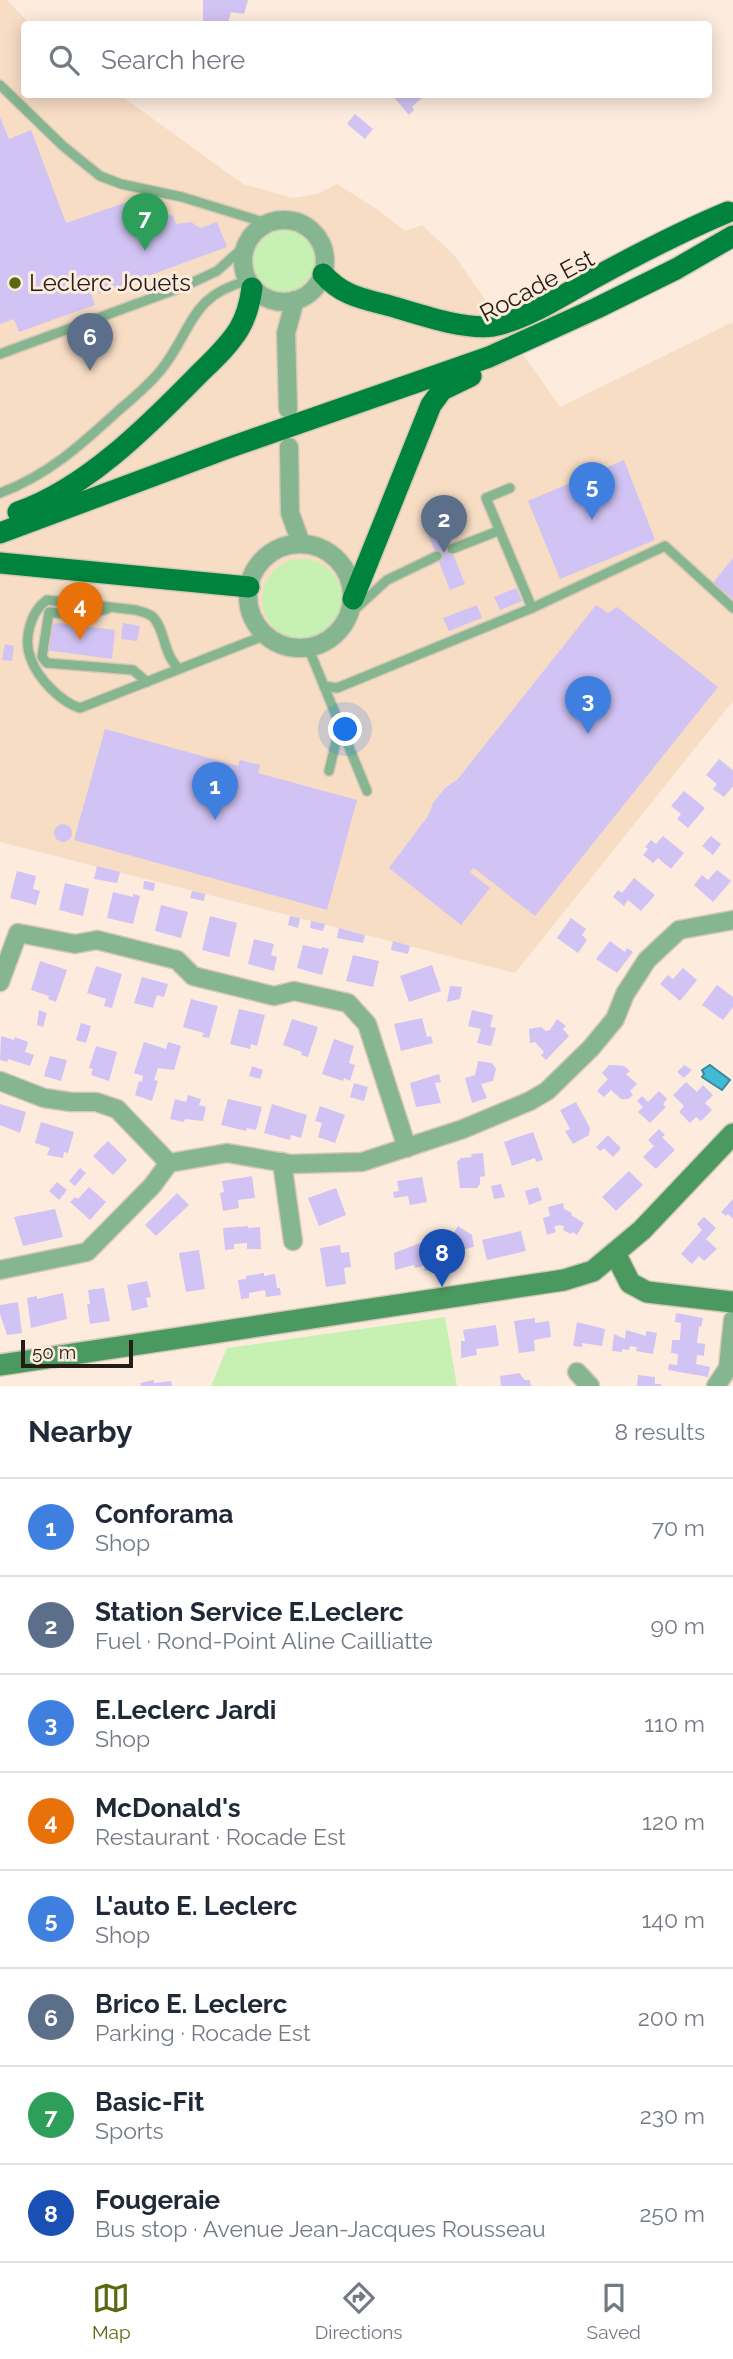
<!DOCTYPE html>
<html lang="en">
<head>
<meta charset="utf-8">
<style>
	:root { --surface:#fff; --page:#f6f6f7; --text:#1f2937; --muted:#747a83; --line:#e0e1e3; --accent:#5b680f }
	body { margin:0; font-family:Raleway,sans-serif; background:var(--page); color:var(--text) }
	.scale { position:absolute; left:21px; bottom:18px; width:112px; box-sizing:border-box; padding-left:7px; border:4px solid #241c16; border-top:0; font-size:19px; line-height:24px; white-space:nowrap; color:#241c16; -webkit-text-stroke:5px #fdecdd; paint-order:stroke }
	.you { position:absolute; left:346px; top:730px; width:24px; height:24px; margin:-18px; border:5px solid #fff; border-radius:50%; background:#1a73e8; box-shadow:0 0 0 10px #1a73e833 }
	.badge { display:grid; place-items:center; width:46px; height:46px; border-radius:50%; background:var(--accent); color:#fff; font-size:23px; font-weight:700 }
	.pin { position:absolute; translate:-50% -58px; filter:drop-shadow(0 2px 4px #0008) }
	.pin::after { content:''; position:absolute; top:37px; width:24px; height:21px; background:inherit; clip-path:polygon(0 0,100% 0,50% 100%) }
	.list { margin:0; padding:0; list-style:none }
	h2 { display:flex; justify-content:space-between; align-items:center; height:91px; margin:0; padding:0 28px; font-size:30px }
	h2 small { font-size:23px; font-weight:400; color:var(--muted) }
	.list li { display:grid; grid-template-columns:46px 1fr auto; gap:21px; align-items:center; box-sizing:border-box; height:98px; padding:0 28px; border-top:2px solid var(--line) }
	.list b { display:block; font-size:26px; white-space:nowrap }
	.list p { margin:0; font-size:23px; white-space:nowrap; color:var(--muted) }
	.list em { font-size:23px; font-style:normal; color:var(--muted) }
	.icon { flex:none; width:38px; height:38px; fill:none; stroke:currentColor; stroke-width:2; stroke-linecap:round; stroke-linejoin:round }
	.map { position:relative; flex:none; width:733px; height:1386px; overflow:hidden }
	.search { position:absolute; background:var(--surface); box-shadow:0 4px 18px #0003; left:21px; right:21px; top:21px; height:77px; display:flex; align-items:center; gap:18px; box-sizing:border-box; padding:0 24px; border-radius:7px; color:var(--muted); font-size:26px }
	.sheet { height:875px; background:var(--surface) }
	nav { display:flex; justify-content:space-around; align-items:center; box-sizing:border-box; height:98px; border-top:2px solid var(--line); background:var(--surface); font-size:19px; color:var(--muted) }
	nav a { display:grid; justify-items:center; gap:4px }
	nav .on { color:var(--accent) }
	.map>svg:first-child { display:block }
	.built { fill:#f8ddc5 }
	.green { fill:#c6f1b2 }
	.water { fill:#41bad6; stroke:#388b9c; stroke-width:2 }
	.building { fill:#d1c3f3 }
	.lines { fill:none; stroke-linecap:round; stroke-linejoin:round }
	.lane-casing { stroke:#d6c7b9; stroke-width:12 }
	.street-casing { stroke:#d6c7b9; stroke-width:21 }
	.secondary-casing { stroke:#d6c7b9; stroke-width:24 }
	.primary-casing { stroke:#d6c7b9; stroke-width:24 }
	.lane { stroke:#85b68f; stroke-width:9 }
	.street { stroke:#85b68f; stroke-width:18 }
	.secondary { stroke:#4a9960; stroke-width:21 }
	.primary { stroke:#00833d; stroke-width:21 }
	.poi-dot { fill:#5b680f; stroke:#fdecdd; stroke-width:2.5 }
	.labels { text-anchor:middle; stroke-width:6; stroke-linejoin:round; paint-order:stroke }
	.poi-label { font-size:24px; fill:#241c16; stroke:#fdecdd; text-anchor:start }
	.street-label { font-size:24px; fill:#241c16; stroke:#fdecdd }
</style>
</head>
<body>
<div class="map">
<svg width="733" height="1386" viewBox="0 0 733 1386">
	<rect width="100%" height="100%" fill="#fdecdd"/>
	<polygon class="built" points="0,0 7,0 30,24 24,24 24,94 120,95 243,184 293,198 317,194 337,184 377,209 405,231 422,225 454,255 560,407 733,322 733,701 515,973 0,842"/>
	<g class="green">
		<circle cx="284" cy="262" r="32"/>
		<circle cx="302" cy="599" r="40"/>
		<polygon points="445,1317 457,1386 211,1386 227,1348"/>
	</g>
	<polygon class="water" points="710,1065 730,1080 722,1090 702,1077 704,1074 702,1070"/>
	<g class="building">
		<polygon points="203,0 248,0 244,14 231,12 228,24 203,24"/>
		<polygon points="391,94 426,94 412,107 414,110 409,115"/>
		<polygon points="355,114 373,129 365,139 347,124"/>
		<polygon points="0,117 9,139 31,130 66,223 133,200 173,216 176,224 191,222 200,228 217,222 227,247 99,294 97,288 90,291 95,305 19,332 14,319 0,324"/>
		<polygon points="624,460 655,540 560,579 528,501"/>
		<polygon points="439,518 465,584 450,590 424,524"/>
		<polygon points="733,558 733,599 713,583"/>
		<polygon points="516,588 522,601 500,610 494,597"/>
		<polygon points="477,605 482,618 449,631 443,618"/>
		<polygon points="596,605 608,613 617,607 718,687 535,916 474,868 470,872 490,888 461,925 389,868 428,816 433,803 446,787 457,780"/>
		<polygon points="58,623 115,630 112,659 45,650 49,624"/>
		<polygon points="123,623 140,626 137,641 121,639"/>
		<polygon points="5,644 14,646 12,661 2,660"/>
		<polygon points="105,729 238,766 240,760 260,765 258,773 357,800 327,910 74,840"/>
		<polygon points="719,759 733,770 733,786 724,797 713,789 717,784 706,775"/>
		<polygon points="684,791 705,808 688,828 677,819 681,814 671,806"/>
		<circle cx="63" cy="833" r="9"/>
		<polygon points="663,836 684,853 671,869 658,858 653,863 643,855 648,849 645,847 651,840 656,844"/>
		<polygon points="711,836 721,844 713,855 702,846"/>
		<polygon points="97,866 120,872 117,883 94,879"/>
		<polygon points="717,870 731,881 713,902 694,885 702,875 708,880"/>
		<polygon points="17,871 36,876 33,889 40,891 36,905 10,898"/>
		<polygon points="634,878 655,895 641,911 628,900 624,906 613,897 618,890 622,893"/>
		<polygon points="144,881 155,883 154,891 143,889"/>
		<polygon points="65,883 89,889 83,916 59,910"/>
		<polygon points="192,891 205,894 204,901 190,898"/>
		<polygon points="113,892 133,897 133,894 140,896 133,924 107,918"/>
		<polygon points="161,905 188,912 181,938 155,931"/>
		<polygon points="210,916 237,923 229,957 202,950"/>
		<polygon points="290,916 300,918 298,928 288,925"/>
		<polygon points="571,918 586,929 582,935 587,940 578,953 557,938"/>
		<polygon points="311,921 325,924 323,931 310,928"/>
		<polygon points="339,928 365,935 363,943 337,938"/>
		<polygon points="254,939 274,944 271,955 277,957 274,971 248,964"/>
		<polygon points="393,941 410,946 408,954 391,950"/>
		<polygon points="610,941 625,952 627,948 633,952 617,973 596,959"/>
		<polygon points="303,945 321,949 322,947 329,949 322,975 297,968"/>
		<polygon points="353,955 379,961 373,987 346,981"/>
		<polygon points="40,961 67,970 56,1002 48,999 49,996 31,990"/>
		<polygon points="432,965 441,991 409,1002 400,976"/>
		<polygon points="96,966 122,974 112,1008 104,1006 106,999 87,993"/>
		<polygon points="683,968 697,980 680,1001 660,984 668,975 673,979"/>
		<polygon points="142,977 168,984 164,997 157,995 153,1008 134,1003"/>
		<polygon points="717,985 733,997 733,1007 723,1020 702,1005"/>
		<polygon points="450,986 462,987 460,999 447,1002"/>
		<polygon points="191,999 218,1006 209,1038 202,1037 204,1033 183,1027"/>
		<polygon points="239,1009 265,1015 257,1046 251,1044 250,1049 230,1044"/>
		<polygon points="39,1010 47,1013 43,1027 37,1025"/>
		<polygon points="472,1010 493,1015 490,1027 496,1028 491,1046 477,1043 481,1029 468,1026"/>
		<polygon points="422,1018 427,1037 431,1036 433,1043 401,1051 394,1024"/>
		<polygon points="292,1019 318,1027 308,1057 301,1055 302,1052 283,1045"/>
		<polygon points="557,1019 566,1026 563,1029 569,1036 546,1060 541,1055 544,1052 535,1042 530,1043 529,1029 541,1027 546,1031 550,1030"/>
		<polygon points="81,1023 91,1026 86,1043 76,1040"/>
		<polygon points="1,1036 14,1040 15,1037 28,1042 25,1052 34,1055 30,1066 8,1059 7,1062 0,1060"/>
		<polygon points="334,1039 354,1046 349,1063 355,1065 350,1081 344,1078 343,1081 322,1074"/>
		<polygon points="144,1042 166,1049 168,1042 181,1046 174,1070 158,1068 154,1080 158,1081 152,1101 135,1095 139,1081 142,1082 143,1076 134,1073"/>
		<polygon points="96,1046 117,1052 109,1081 91,1075 93,1069 89,1068"/>
		<polygon points="50,1056 67,1060 61,1081 44,1076"/>
		<polygon points="478,1061 492,1063 496,1069 493,1081 481,1084 487,1098 472,1103 465,1078 475,1075"/>
		<polygon points="609,1065 624,1066 630,1071 626,1074 637,1084 630,1091 633,1095 628,1099 621,1099 611,1090 604,1097 597,1091 608,1079 602,1073"/>
		<polygon points="684,1065 692,1070 684,1078 677,1072"/>
		<polygon points="252,1066 263,1070 260,1079 249,1076"/>
		<polygon points="439,1074 441,1082 435,1083 441,1103 416,1107 410,1083"/>
		<polygon points="686,1082 697,1092 703,1085 713,1095 705,1103 712,1110 701,1121 696,1117 690,1123 679,1112 684,1106 673,1095"/>
		<polygon points="354,1083 368,1087 364,1101 350,1097"/>
		<polygon points="659,1091 667,1099 663,1104 666,1107 650,1123 638,1112 643,1107 637,1101 642,1096 648,1102"/>
		<polygon points="188,1095 201,1099 199,1105 206,1107 203,1121 185,1119 184,1122 170,1119 175,1099 186,1102"/>
		<polygon points="228,1099 262,1107 256,1130 247,1128 246,1131 221,1125"/>
		<polygon points="576,1102 590,1128 589,1135 573,1144 565,1131 570,1129 560,1110"/>
		<polygon points="0,1104 26,1112 20,1133 0,1125"/>
		<polygon points="272,1104 307,1115 301,1138 291,1135 290,1140 264,1133"/>
		<polygon points="320,1106 345,1115 335,1143 318,1137 322,1123 315,1121"/>
		<polygon points="41,1122 74,1132 68,1153 64,1152 63,1158 47,1155 50,1148 35,1143"/>
		<polygon points="659,1129 665,1135 662,1137 675,1150 656,1169 643,1157 654,1146 648,1140"/>
		<polygon points="533,1132 543,1160 536,1162 535,1158 512,1166 504,1142"/>
		<polygon points="608,1135 621,1148 613,1157 604,1148 600,1151 596,1147"/>
		<polygon points="108,1141 127,1160 113,1175 93,1156"/>
		<polygon points="483,1153 485,1176 480,1177 480,1184 477,1188 460,1188 457,1162 461,1158 472,1157 471,1154"/>
		<polygon points="80,1168 86,1173 75,1186 69,1181"/>
		<polygon points="629,1171 643,1185 616,1211 602,1197"/>
		<polygon points="252,1176 255,1198 238,1200 239,1208 223,1211 220,1193 224,1192 222,1181"/>
		<polygon points="422,1177 427,1202 410,1205 408,1196 394,1198 393,1192 399,1191 397,1181"/>
		<polygon points="57,1182 67,1190 59,1200 49,1191"/>
		<polygon points="501,1184 505,1197 494,1199 491,1186"/>
		<polygon points="89,1187 106,1202 90,1220 70,1202 75,1197 78,1199"/>
		<polygon points="538,1187 542,1200 529,1205 525,1191"/>
		<polygon points="336,1188 346,1215 319,1226 308,1198"/>
		<polygon points="177,1193 189,1205 156,1236 145,1225"/>
		<polygon points="733,1199 733,1219 728,1214 726,1216 721,1212"/>
		<polygon points="563,1203 564,1209 572,1213 571,1215 584,1223 577,1235 573,1232 571,1234 563,1230 564,1226 559,1225 554,1227 556,1232 547,1235 543,1218 550,1216 548,1207"/>
		<polygon points="55,1209 63,1237 23,1246 14,1217"/>
		<polygon points="704,1217 716,1228 706,1239 717,1249 704,1261 699,1256 692,1264 681,1254 702,1230 697,1224"/>
		<polygon points="248,1226 248,1228 260,1227 261,1249 247,1249 247,1243 234,1244 234,1249 225,1250 223,1228"/>
		<polygon points="458,1226 472,1235 474,1247 460,1250 458,1254 462,1259 454,1269 442,1261 450,1248 446,1246"/>
		<polygon points="521,1231 526,1251 487,1260 482,1240"/>
		<polygon points="420,1243 421,1252 430,1250 434,1270 425,1271 424,1266 415,1268 414,1265 395,1270 394,1253"/>
		<polygon points="340,1245 341,1253 349,1252 351,1267 344,1268 346,1284 326,1287 320,1248"/>
		<polygon points="199,1250 205,1289 186,1292 179,1253"/>
		<polygon points="264,1273 264,1276 275,1274 277,1288 280,1288 281,1295 266,1297 265,1290 249,1293 249,1298 241,1299 238,1280 246,1279 246,1276"/>
		<polygon points="147,1281 151,1297 146,1298 148,1307 132,1311 127,1285"/>
		<polygon points="104,1288 110,1321 90,1324 87,1304 90,1304 88,1290"/>
		<polygon points="63,1293 67,1319 31,1328 27,1298 37,1296 37,1299"/>
		<polygon points="18,1302 22,1333 7,1335 0,1314 0,1305"/>
		<polygon points="676,1313 703,1318 701,1327 699,1326 697,1343 705,1344 704,1356 697,1355 696,1364 710,1367 708,1377 668,1370 669,1364 677,1365 678,1354 671,1353 672,1340 680,1340 681,1323 675,1322"/>
		<polygon points="535,1318 535,1323 549,1321 551,1337 534,1340 535,1351 519,1353 514,1321"/>
		<polygon points="577,1322 605,1329 602,1346 582,1343 582,1347 573,1346"/>
		<polygon points="496,1325 499,1346 476,1349 477,1355 461,1358 461,1341 465,1341 463,1330"/>
		<polygon points="626,1330 646,1336 646,1331 657,1333 653,1354 636,1351 637,1347 630,1346 629,1350 622,1349 622,1352 612,1351 614,1334 625,1339"/>
		<polygon points="519,1373 525,1380 530,1380 531,1386 501,1386 500,1376"/>
		<polygon points="638,1375 655,1377 655,1384 661,1384 661,1386 637,1386"/>
		<polygon points="154,1380 154,1383 171,1381 172,1386 141,1386 140,1383"/>
	</g>
	<g class="lines">
		<defs>
			<g id="lane">
				<polyline points="0,85 63,146 100,176 121,184 182,197 266,223"/>
				<polyline points="0,354 185,286 217,271 245,246"/>
				<path d="M 0,493 C 47,476 82,444 118,411 C 133,398 149,385 161,370 C 193,330 189,296 247,281"/>
				<polyline points="452,549 498,531"/>
				<polyline points="532,608 665,546 733,608"/>
				<path d="M 107,609 C 86,615 70,615 49,612 L 42,657 L 47,663 L 133,670 L 147,682"/>
				<polyline points="350,614 387,580 437,556"/>
				<polyline points="308,647 367,791"/>
				<path d="M 179,669 C 163,654 165,629 153,617 C 149,613 141,612 136,610 L 47,600 C 30,612 23,640 31,659 C 38,679 61,702 80,708 L 266,635"/>
				<polyline points="324,686 337,688 532,608 486,498 510,488"/>
				<polyline points="329,771 340,725"/>
			</g>
			<g id="street">
				<circle cx="284" cy="261" r="41"/>
				<polyline points="288,409 286,333 295,300"/>
				<polyline points="289,447 290,513 301,543"/>
				<circle cx="300" cy="596" r="52"/>
				<polyline points="0,982 18,933 75,944 97,940 177,960 193,976 274,996 294,991 348,1003 367,1024 407,1148"/>
				<polyline points="0,1081 44,1098 71,1102 96,1102 117,1109 169,1163"/>
				<polyline points="282,1162 293,1241"/>
				<polyline points="0,1270 87,1252 152,1186 169,1163 227,1153 291,1164 362,1162 463,1129 530,1101 547,1091 591,1048 615,1019 625,994 647,960 679,930 733,920"/>
				<polyline points="577,1372 590,1386"/>
				<polyline points="716,1386 728,1368 733,1320"/>
			</g>
			<g id="secondary">
				<polyline points="615,1253 630,1283 647,1292 733,1302"/>
				<polyline points="0,1365 564,1280 593,1271 642,1230 733,1134"/>
			</g>
			<g id="primary">
				<path d="M 323,274 C 343,297 365,299 394,307 C 421,315 465,330 493,326 C 526,320 565,294 594,278 C 638,254 682,231 728,212"/>
				<path d="M 18,512 C 85,489 147,427 196,377 C 211,362 228,347 239,329 C 247,316 250,302 252,288"/>
				<polyline points="0,533 228,448 489,357 597,308 676,269 733,236"/>
				<polyline points="0,563 249,587"/>
				<polyline points="353,599 431,405 442,390 471,376"/>
			</g>
		</defs>
		<use href="#lane" class="lane-casing"/>
		<use href="#street" class="street-casing"/>
		<use href="#secondary" class="secondary-casing"/>
		<use href="#primary" class="primary-casing"/>
		<use href="#lane" class="lane"/>
		<use href="#street" class="street"/>
		<use href="#secondary" class="secondary"/>
		<use href="#primary" class="primary"/>
	</g>
	<circle class="poi-dot" cx="15" cy="283" r="7"/>
	<g class="labels">
		<g class="poi-label">
			<text x="29" y="291">Leclerc Jouets</text>
		</g>
		<g class="street-label">
			<text transform="translate(537 286) rotate(-28)" y="8">Rocade Est</text>
		</g>
	</g>
</svg>
<div class="scale">50 m</div>
<div class="you"></div>
<div class="pin badge" style="left:215px;top:820px;background:#3f7fe0">1</div>
<div class="pin badge" style="left:444px;top:553px;background:#5c6f8a">2</div>
<div class="pin badge" style="left:588px;top:734px;background:#3f7fe0">3</div>
<div class="pin badge" style="left:80px;top:640px;background:#e8710a">4</div>
<div class="pin badge" style="left:592px;top:520px;background:#3f7fe0">5</div>
<div class="pin badge" style="left:90px;top:371px;background:#5c6f8a">6</div>
<div class="pin badge" style="left:145px;top:251px;background:#2e9e5b">7</div>
<div class="pin badge" style="left:442px;top:1287px;background:#1a4fb4">8</div>
<div class="search"><svg class="icon" aria-label="search" viewBox="0 0 24 24"><circle cx="10" cy="10" r="6"/><path d="M15 15l6 6"/></svg>Search here</div>
</div>
<section class="sheet">
<h2>Nearby<small>8 results</small></h2>
<ul class="list">
<li><span class="badge" style="background:#3f7fe0">1</span><div><b>Conforama</b><p>Shop</p></div><em>70 m</em></li>
<li><span class="badge" style="background:#5c6f8a">2</span><div><b>Station Service E.Leclerc</b><p>Fuel · Rond-Point Aline Cailliatte</p></div><em>90 m</em></li>
<li><span class="badge" style="background:#3f7fe0">3</span><div><b>E.Leclerc Jardi</b><p>Shop</p></div><em>110 m</em></li>
<li><span class="badge" style="background:#e8710a">4</span><div><b>McDonald's</b><p>Restaurant · Rocade Est</p></div><em>120 m</em></li>
<li><span class="badge" style="background:#3f7fe0">5</span><div><b>L'auto E. Leclerc</b><p>Shop</p></div><em>140 m</em></li>
<li><span class="badge" style="background:#5c6f8a">6</span><div><b>Brico E. Leclerc</b><p>Parking · Rocade Est</p></div><em>200 m</em></li>
<li><span class="badge" style="background:#2e9e5b">7</span><div><b>Basic-Fit</b><p>Sports</p></div><em>230 m</em></li>
<li><span class="badge" style="background:#1a4fb4">8</span><div><b>Fougeraie</b><p>Bus stop · Avenue Jean-Jacques Rousseau</p></div><em>250 m</em></li>
</ul>
</section>
<nav>
<a class="on"><svg class="icon" aria-label="map" viewBox="0 0 24 24"><path d="M3 6l6-2 6 2 6-2v14l-6 2-6-2-6 2zM9 4v14M15 6v14"/></svg>Map</a>
<a><svg class="icon" aria-label="directions" viewBox="0 0 24 24"><path d="M12 3l9 9-9 9-9-9zM9 14v-3h6M13 9l2 2-2 2"/></svg>Directions</a>
<a><svg class="icon" aria-label="saved" viewBox="0 0 24 24"><path d="M7 4h10v16l-5-4-5 4z"/></svg>Saved</a>
</nav>
</body>
</html>
